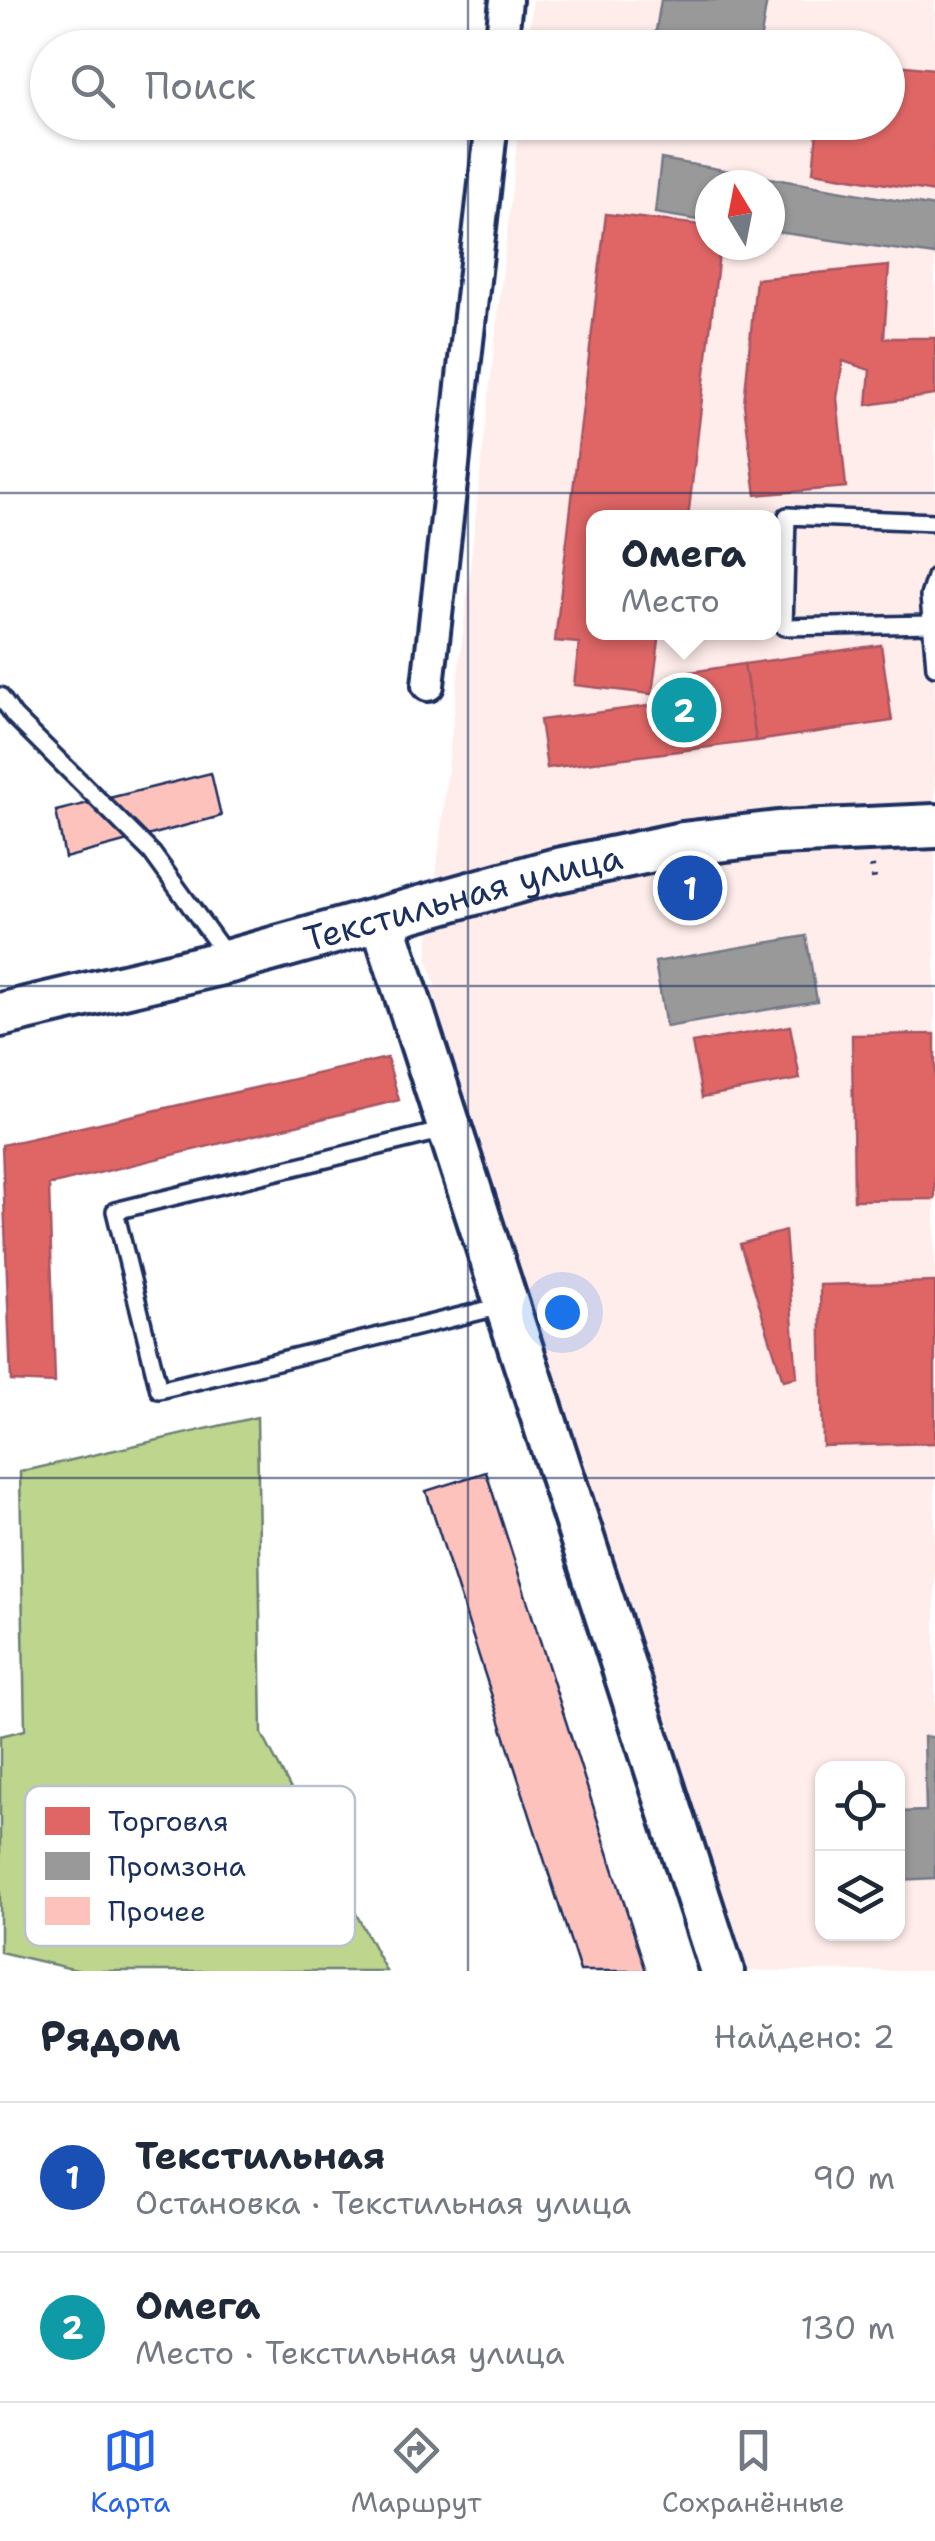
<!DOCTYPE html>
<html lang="ru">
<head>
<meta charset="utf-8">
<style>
	:root { --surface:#fff; --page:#f2f2f3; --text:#1f2937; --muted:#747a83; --line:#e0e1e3; --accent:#2563eb }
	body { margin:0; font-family:"Shantell Sans",sans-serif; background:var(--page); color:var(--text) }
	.controls { position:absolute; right:30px; bottom:30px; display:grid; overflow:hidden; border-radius:20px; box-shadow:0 2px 8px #0004 }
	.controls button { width:90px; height:90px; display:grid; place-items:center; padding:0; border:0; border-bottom:2px solid var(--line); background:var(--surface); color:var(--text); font:50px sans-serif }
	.compass { position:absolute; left:695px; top:170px; width:90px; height:90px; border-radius:50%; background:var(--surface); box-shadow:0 2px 8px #0004; rotate:350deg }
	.you { position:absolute; left:562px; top:1312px; width:35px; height:35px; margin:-25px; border:8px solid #fff; border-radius:50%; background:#1a73e8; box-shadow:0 0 0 15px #1a73e833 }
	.badge { display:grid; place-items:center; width:65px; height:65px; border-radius:50%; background:var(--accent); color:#fff; font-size:32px; font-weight:700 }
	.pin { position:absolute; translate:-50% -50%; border:5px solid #fff; box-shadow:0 2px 10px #0006 }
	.popup { position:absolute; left:586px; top:510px; width:195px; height:130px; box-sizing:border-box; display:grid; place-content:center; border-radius:20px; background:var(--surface); filter:drop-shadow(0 2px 8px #0005); font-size:32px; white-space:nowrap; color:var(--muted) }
	.popup b { font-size:38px; color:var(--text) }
	.popup::after { content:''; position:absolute; left:50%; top:100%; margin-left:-20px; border:20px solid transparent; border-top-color:var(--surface) }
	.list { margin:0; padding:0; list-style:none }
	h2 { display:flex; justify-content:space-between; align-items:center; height:130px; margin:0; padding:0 40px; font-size:42px }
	h2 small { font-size:32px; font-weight:400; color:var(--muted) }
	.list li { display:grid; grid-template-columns:65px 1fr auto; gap:30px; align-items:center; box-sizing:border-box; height:150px; padding:0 40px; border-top:2px solid var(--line) }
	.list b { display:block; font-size:38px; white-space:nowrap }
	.list p { margin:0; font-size:32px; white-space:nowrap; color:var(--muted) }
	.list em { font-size:32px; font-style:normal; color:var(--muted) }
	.icon { flex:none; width:55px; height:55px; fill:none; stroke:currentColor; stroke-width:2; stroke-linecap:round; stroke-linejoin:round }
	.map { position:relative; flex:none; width:935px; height:1971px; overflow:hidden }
	.search { position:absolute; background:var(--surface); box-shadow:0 2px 8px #0004; left:30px; right:30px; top:30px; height:110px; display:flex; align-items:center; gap:25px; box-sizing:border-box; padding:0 35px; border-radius:55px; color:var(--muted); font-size:38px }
	.sheet { height:430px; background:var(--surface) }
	nav { display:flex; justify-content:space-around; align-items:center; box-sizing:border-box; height:140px; border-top:2px solid var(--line); background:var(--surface); font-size:28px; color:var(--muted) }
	nav a { display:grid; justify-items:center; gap:5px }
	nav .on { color:var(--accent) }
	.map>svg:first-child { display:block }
	.built { fill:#ffedeb; fill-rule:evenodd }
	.green { fill:#bdd58c; stroke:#6c8275; stroke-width:2.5 }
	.shops { fill:#e06666; stroke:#a55664; stroke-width:2.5 }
	.industry { fill:#999; stroke:#737987; stroke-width:2.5 }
	.building { fill:#fec2bc; stroke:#1b2f5e; stroke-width:2.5 }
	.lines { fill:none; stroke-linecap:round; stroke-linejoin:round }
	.lane-casing { stroke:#1b2f5e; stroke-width:22 }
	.street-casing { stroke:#1b2f5e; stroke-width:38 }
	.secondary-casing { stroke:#1b2f5e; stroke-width:50 }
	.path { stroke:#1b2f5e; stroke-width:6; stroke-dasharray:2.5 8; stroke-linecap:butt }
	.lane { stroke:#fff; stroke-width:15 }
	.street { stroke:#fff; stroke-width:30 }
	.secondary { stroke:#fff; stroke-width:42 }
	.grid { fill:none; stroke:#1b2f5e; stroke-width:2.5; stroke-opacity:0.55 }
	.labels { text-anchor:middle; stroke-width:10; stroke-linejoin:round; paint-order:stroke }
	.street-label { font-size:35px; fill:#1b2f5e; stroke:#fff }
	.key { fill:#fff; stroke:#bbc1cf; stroke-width:2.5 }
	.key-label { font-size:28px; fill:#1b2f5e }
</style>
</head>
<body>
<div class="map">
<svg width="935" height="1971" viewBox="0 0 935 1971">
	<rect width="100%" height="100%" fill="#fff"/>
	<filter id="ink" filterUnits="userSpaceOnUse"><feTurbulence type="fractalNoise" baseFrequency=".01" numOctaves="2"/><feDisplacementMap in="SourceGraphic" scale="20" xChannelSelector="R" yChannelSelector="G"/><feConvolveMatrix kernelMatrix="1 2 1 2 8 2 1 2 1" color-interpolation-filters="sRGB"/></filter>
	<g filter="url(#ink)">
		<path class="built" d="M 533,0 L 935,0 L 935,1971 L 741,1971 L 421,992 L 436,987 L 427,958 L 519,123 L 888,122 L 888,48 L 527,47 ZM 710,185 L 770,185 L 770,245 L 710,245 ZM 594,518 L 774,518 L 774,632 L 594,632 ZM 822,1768 L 898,1768 L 898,1934 L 822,1934 Z"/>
		<polygon class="green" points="257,1417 262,1734 386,1971 81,1971 0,1952 0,1736 25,1730 20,1472"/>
		<g class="shops">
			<polygon points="888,64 935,69 935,192 813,172 818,122 888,122"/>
			<polygon points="606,214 710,226 710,245 720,245 688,518 594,518 594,632 660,632 652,694 574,685 579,643 555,641"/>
			<polygon points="889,266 884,338 935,338 935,395 867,405 870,370 843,361 837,398 846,487 756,495 744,404 756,279"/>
			<polygon points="881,645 892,721 756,741 744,664"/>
			<polygon points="744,664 756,741 547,768 540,720 694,700 690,672"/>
			<polygon points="790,1026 800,1079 702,1097 692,1043"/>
			<polygon points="935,1034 935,1199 854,1200 852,1035"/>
			<polygon points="387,1058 399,1100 49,1185 55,1383 11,1381 2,1145"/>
			<polygon points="785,1231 797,1377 783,1380 740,1244"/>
			<polygon points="935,1282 935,1443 823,1446 820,1285"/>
		</g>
		<g class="industry">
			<polygon points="661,0 767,0 759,48 719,48 655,37"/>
			<polygon points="661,159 935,207 935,255 770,231 770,185 710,185 710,222 655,213"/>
			<polygon points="806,936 817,1001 666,1027 655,962"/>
			<polygon points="924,1737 935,1737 935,1878 898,1880 898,1812 926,1811"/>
		</g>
		<g class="building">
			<polygon points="211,773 221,816 65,858 56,811"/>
			<polygon points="486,1472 646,1971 580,1971 426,1491"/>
		</g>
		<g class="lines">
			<defs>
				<g id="lane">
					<polyline points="935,577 929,596 935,667"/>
					<polyline points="931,624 784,627 787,516 935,522"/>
					<polyline points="0,696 14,716 152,853 228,958"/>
					<polyline points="445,1130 115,1211 159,1390 502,1306"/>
				</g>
				<g id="street">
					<polyline points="501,48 506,0"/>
					<polyline points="428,685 492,122"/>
				</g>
				<g id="secondary">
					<polyline points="382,919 722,1971"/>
					<path id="s1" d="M 0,1015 L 230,961 L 553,871 L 682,844 L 778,833 L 935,826"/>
				</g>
			</defs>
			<use href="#lane" class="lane-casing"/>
			<use href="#street" class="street-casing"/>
			<use href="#secondary" class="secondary-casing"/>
			<polyline class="path" points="872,866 875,884"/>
			<use href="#lane" class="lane"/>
			<use href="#street" class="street"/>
			<use href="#secondary" class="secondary"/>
		</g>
	</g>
	<path class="grid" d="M 468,0 L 468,48M 468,122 L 468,1971M 0,493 L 935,493M 0,986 L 935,986M 0,1478 L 935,1478"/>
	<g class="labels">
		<g class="street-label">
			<text dy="12" stroke="none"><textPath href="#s1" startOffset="478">Текстильная улица</textPath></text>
		</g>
	</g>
	<rect x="25" y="1786" width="330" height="160" rx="15" class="key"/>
	<rect x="45" y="1807" width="45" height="28" fill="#e06666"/>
	<rect x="45" y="1852" width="45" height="28" fill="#999"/>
	<rect x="45" y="1897" width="45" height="28" fill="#fec2bc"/>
	<g class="key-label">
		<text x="108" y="1831">Торговля</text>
		<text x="108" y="1876">Промзона</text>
		<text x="108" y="1921">Прочее</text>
	</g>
</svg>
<div class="controls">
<button><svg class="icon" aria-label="locate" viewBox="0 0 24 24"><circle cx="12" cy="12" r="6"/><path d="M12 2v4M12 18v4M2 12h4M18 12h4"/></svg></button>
<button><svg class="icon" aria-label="layers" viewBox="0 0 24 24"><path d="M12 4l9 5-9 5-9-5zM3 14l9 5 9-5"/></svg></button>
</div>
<svg class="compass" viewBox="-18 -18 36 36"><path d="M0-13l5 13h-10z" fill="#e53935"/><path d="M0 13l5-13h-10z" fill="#747a83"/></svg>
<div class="you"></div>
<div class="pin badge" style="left:690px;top:888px;background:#1a4fb4">1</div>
<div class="pin badge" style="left:684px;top:710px;background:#0f9aa8">2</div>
<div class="popup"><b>Омега</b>Место</div>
<div class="search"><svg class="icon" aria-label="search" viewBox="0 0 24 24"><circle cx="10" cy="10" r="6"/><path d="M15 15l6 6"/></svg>Поиск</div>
</div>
<section class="sheet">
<h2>Рядом<small>Найдено: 2</small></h2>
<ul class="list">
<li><span class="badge" style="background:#1a4fb4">1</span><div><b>Текстильная</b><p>Остановка · Текстильная улица</p></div><em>90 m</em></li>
<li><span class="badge" style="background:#0f9aa8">2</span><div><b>Омега</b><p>Место · Текстильная улица</p></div><em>130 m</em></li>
</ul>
</section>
<nav>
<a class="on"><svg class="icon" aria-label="map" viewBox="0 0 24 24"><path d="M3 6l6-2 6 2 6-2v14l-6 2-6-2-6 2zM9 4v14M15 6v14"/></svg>Карта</a>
<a><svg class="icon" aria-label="directions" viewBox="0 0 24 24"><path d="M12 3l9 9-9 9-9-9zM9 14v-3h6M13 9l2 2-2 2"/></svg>Маршрут</a>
<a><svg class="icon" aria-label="saved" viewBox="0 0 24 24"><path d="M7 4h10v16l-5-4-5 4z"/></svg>Сохранённые</a>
</nav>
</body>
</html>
